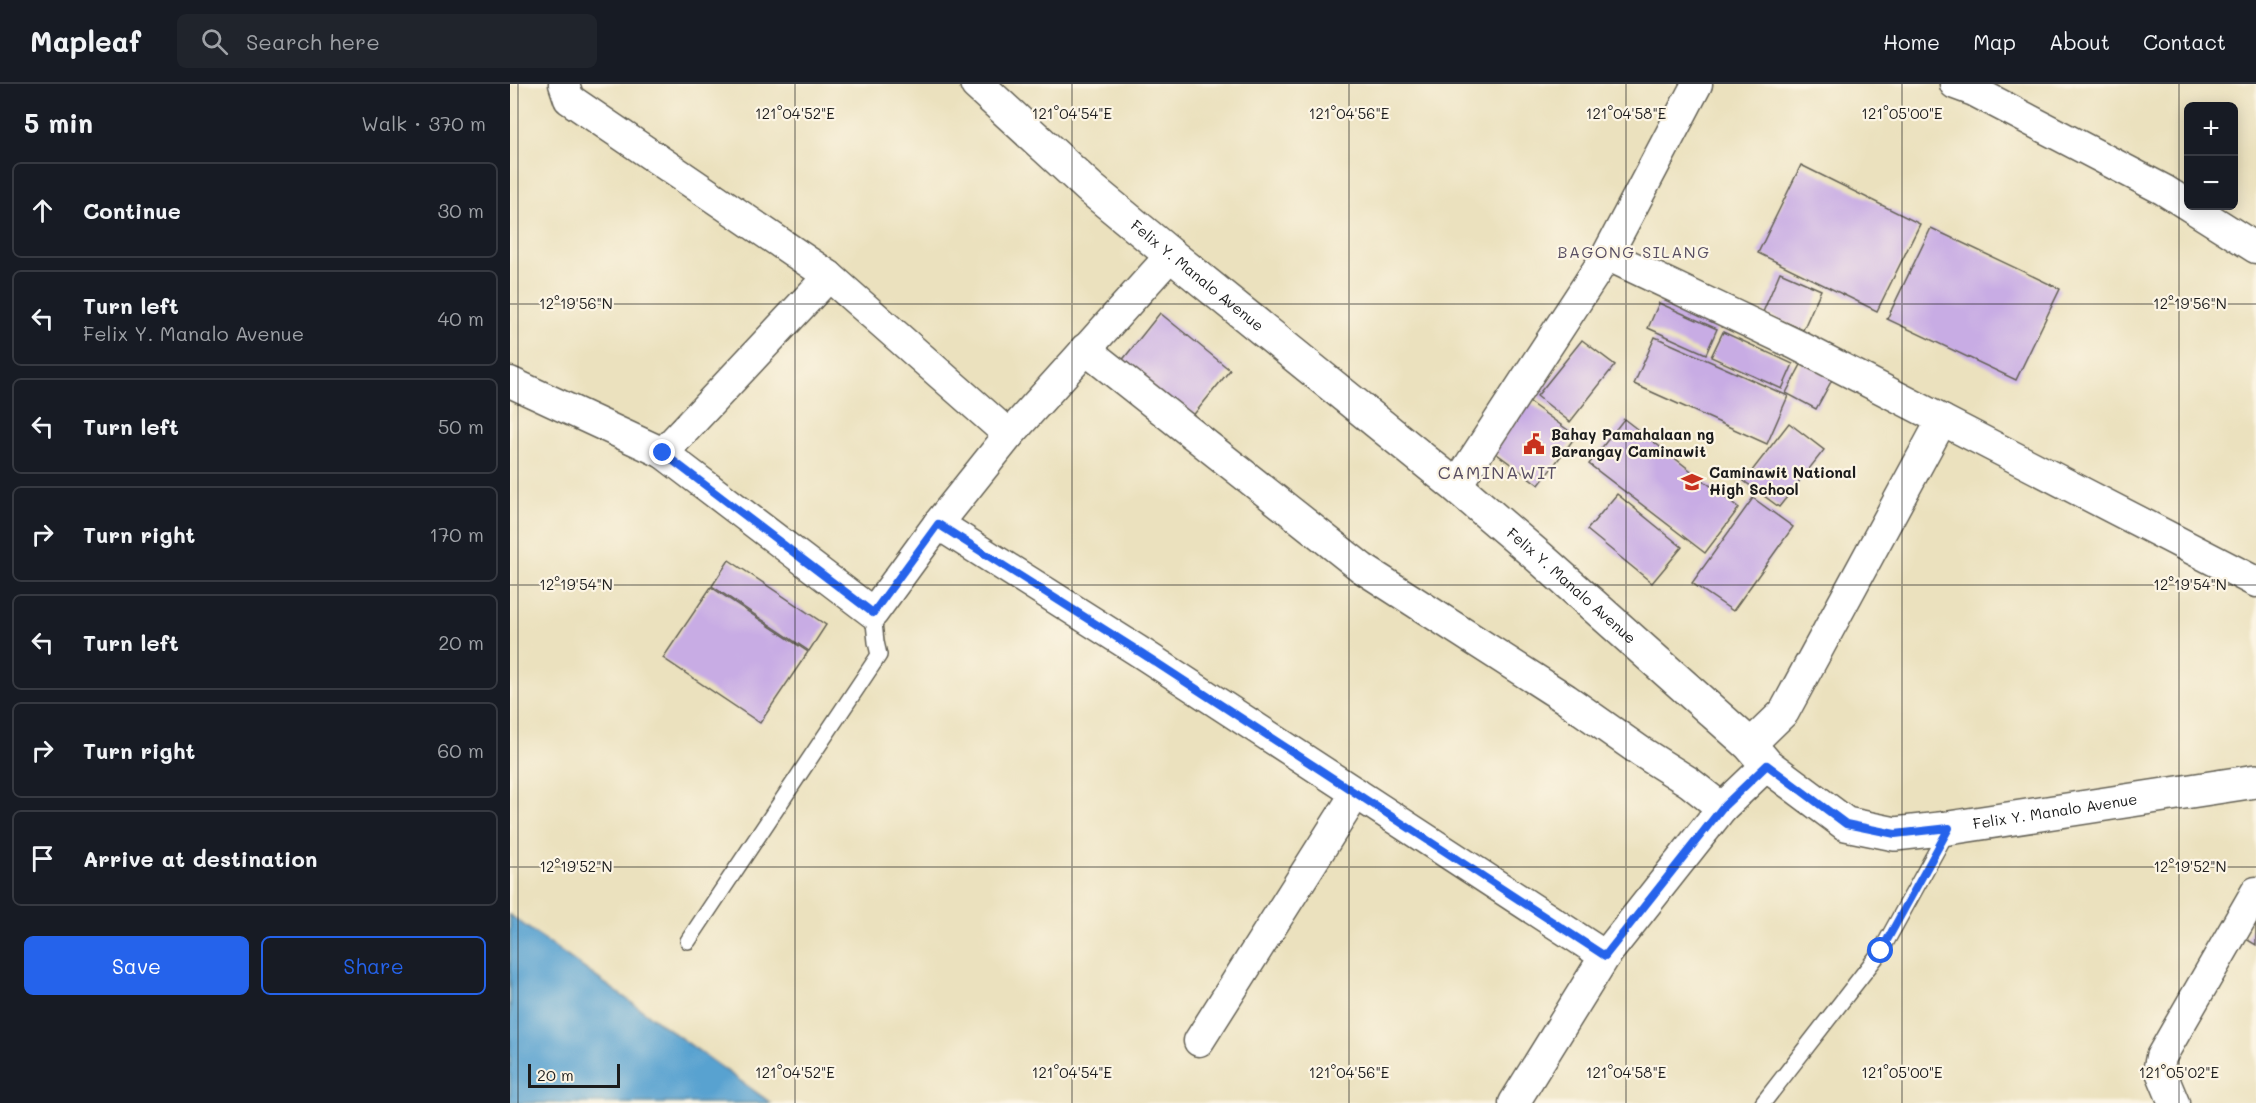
<!DOCTYPE html>
<html lang="en">
<head>
<meta charset="utf-8">
<style>
	:root { --surface:#171b24; --page:#20242c; --text:#f1f3f6; --muted:#9ea1a6; --line:#363941; --accent:#2563eb }
	body { margin:0; font-family:Mali,sans-serif; background:var(--page); color:var(--text) }
	.controls { position:absolute; right:18px; top:18px; display:grid; overflow:hidden; border-radius:9px; box-shadow:0 3px 15px #0003 }
	.controls button { width:54px; height:54px; display:grid; place-items:center; padding:0; border:0; border-bottom:2px solid var(--line); background:var(--surface); color:var(--text); font:30px sans-serif }
	.scale { position:absolute; left:18px; bottom:15px; width:92px; box-sizing:border-box; padding-left:6px; border:3px solid #1c1c1c; border-top:0; font-size:16px; line-height:21px; white-space:nowrap; color:#1c1c1c; -webkit-text-stroke:4px #fcf5e5; paint-order:stroke }
	.stop { position:absolute; width:18px; height:18px; margin:-14px; border:4px solid #2563eb; border-radius:50%; background:#fff }
	.stop.end { background:#2563eb; border-color:#fff; box-shadow:0 2px 6px #0008 }
	.list { margin:0; padding:0; list-style:none }
	h2 { display:flex; justify-content:space-between; align-items:center; height:78px; margin:0; padding:0 24px; font-size:26px }
	h2 small { font-size:20px; font-weight:400; color:var(--muted) }
	.list li { display:grid; grid-template-columns:39px 1fr auto; gap:18px; align-items:center; box-sizing:border-box; height:96px; margin:0 12px 12px; padding:0 12px; border:2px solid var(--line); border-radius:9px }
	.list b { display:block; font-size:22px; white-space:nowrap }
	.list p { margin:0; font-size:20px; white-space:nowrap; color:var(--muted) }
	.list em { font-size:20px; font-style:normal; color:var(--muted) }
	.actions { display:flex; gap:12px; padding:18px 24px }
	.actions a { flex:1; padding:14px 0; border:2px solid var(--accent); border-radius:9px; text-align:center; font-size:21px; color:var(--accent) }
	.actions .main { background:var(--accent); color:#fff }
	.icon { flex:none; width:33px; height:33px; fill:none; stroke:currentColor; stroke-width:2; stroke-linecap:round; stroke-linejoin:round }
	.map { position:relative; flex:none; width:1746px; height:1019px; overflow:hidden }
	header { display:flex; align-items:center; gap:36px; box-sizing:border-box; height:84px; padding:0 30px; background:var(--surface); border-bottom:2px solid var(--line) }
	header strong { font-size:28px }
	nav { display:flex; gap:33px; margin-inline-start:auto; font-size:21px }
	.search { width:420px; height:54px; background:var(--page); display:flex; align-items:center; gap:15px; box-sizing:border-box; padding:0 21px; border-radius:9px; color:var(--muted); font-size:22px }
	main { display:flex }
	aside { flex:1; background:var(--surface) }
	.map>svg:first-child { display:block }
	.water { fill:#58a2d0; stroke:#3a5f76; stroke-width:1.5 }
	.building { fill:#c8ace4 }
	.lines { fill:none; stroke-linecap:round; stroke-linejoin:round }
	.service-casing { stroke:#646155; stroke-width:18 }
	.minor-casing { stroke:#646155; stroke-width:33 }
	.secondary-casing { stroke:#646155; stroke-width:36 }
	.service { stroke:#fff; stroke-width:15 }
	.minor { stroke:#fff; stroke-width:30 }
	.secondary { stroke:#fff; stroke-width:33 }
	.route { stroke:#2563eb; stroke-width:8 }
	.ticks { fill:none; stroke:#1c1c1c; stroke-width:1.5; stroke-opacity:0.45 }
	.labels { text-anchor:middle; stroke-width:4.5; stroke-linejoin:round; paint-order:stroke }
	.street-label { font-size:15px; fill:#1c1c1c; stroke:#fcf5e5 }
	.poi-label { font-size:15px; font-weight:bold; fill:#1c1c1c; stroke:#fcf5e5; text-anchor:start }
	.neighbourhood-label { font-size:16px; letter-spacing:1.5px; fill:#584e62; stroke:#fcf5e5 }
	.quarter-label { font-size:18px; letter-spacing:1.5px; fill:#584e62; stroke:#fcf5e5 }
	.ticks-label { font-size:15px; text-anchor:middle; fill:#1c1c1c; stroke:#fcf5e5; stroke-width:4.5; stroke-linejoin:round; paint-order:stroke }
</style>
</head>
<body>
<header>
<strong>Mapleaf</strong>
<div class="search"><svg class="icon" aria-label="search" viewBox="0 0 24 24"><circle cx="10" cy="10" r="6"/><path d="M15 15l6 6"/></svg>Search here</div>
<nav><a>Home</a><a>Map</a><a>About</a><a>Contact</a></nav>
</header>
<main>
<aside>
<h2>5 min<small>Walk · 370 m</small></h2>
<ul class="list">
<li><svg class="icon" aria-label="ahead" viewBox="0 0 24 24"><path d="M12 20V5M6 11l6-6 6 6"/></svg><div><b>Continue</b></div><em>30 m</em></li>
<li><svg class="icon" aria-label="left" viewBox="0 0 24 24"><path d="M17 20v-9H6M10 6l-5 5 5 5"/></svg><div><b>Turn left</b><p>Felix Y. Manalo Avenue</p></div><em>40 m</em></li>
<li><svg class="icon" aria-label="left" viewBox="0 0 24 24"><path d="M17 20v-9H6M10 6l-5 5 5 5"/></svg><div><b>Turn left</b></div><em>50 m</em></li>
<li><svg class="icon" aria-label="right" viewBox="0 0 24 24"><path d="M7 20v-9h11M14 6l5 5-5 5"/></svg><div><b>Turn right</b></div><em>170 m</em></li>
<li><svg class="icon" aria-label="left" viewBox="0 0 24 24"><path d="M17 20v-9H6M10 6l-5 5 5 5"/></svg><div><b>Turn left</b></div><em>20 m</em></li>
<li><svg class="icon" aria-label="right" viewBox="0 0 24 24"><path d="M7 20v-9h11M14 6l5 5-5 5"/></svg><div><b>Turn right</b></div><em>60 m</em></li>
<li><svg class="icon" aria-label="arrive" viewBox="0 0 24 24"><path d="M6 21V4h12l-3 4 3 4H6"/></svg><div><b>Arrive at destination</b></div></li>
</ul>
<div class="actions"><a class="main">Save</a><a>Share</a></div>
</aside>
<div class="map">
<svg width="1746" height="1019" viewBox="0 0 1746 1019">
	<rect width="100%" height="100%" fill="#fcf5e5"/>
	<filter id="ink" filterUnits="userSpaceOnUse"><feTurbulence type="fractalNoise" baseFrequency=".0167" numOctaves="2"/><feDisplacementMap in="SourceGraphic" scale="12" xChannelSelector="R" yChannelSelector="G"/><feConvolveMatrix kernelMatrix="1 2 1 2 8 2 1 2 1" color-interpolation-filters="sRGB"/></filter>
	<filter id="wash" filterUnits="userSpaceOnUse"><feTurbulence type="fractalNoise" baseFrequency=".008" numOctaves="4" result="noise"/><feDisplacementMap in="SourceGraphic" scale="24" xChannelSelector="R" yChannelSelector="G"/><feGaussianBlur stdDeviation="1.35" result="paint"/><feColorMatrix in="noise" values="0 0 0 0 0 0 0 0 0 0 0 0 0 0 0 0 0 1.4 0 .05"/><feComposite in="paint" operator="in"/></filter>
	<g filter="url(#wash)">
		<rect width="100%" height="100%" fill="#ebe1be"/>
		<polygon class="water" points="0,831 261,1019 0,1019"/>
		<g id="blocks">
			<g class="building">
				<polygon points="1291,81 1410,140 1367,227 1248,169"/>
				<polygon points="1421,144 1550,205 1506,296 1377,235"/>
				<polygon points="1270,188 1311,206 1293,246 1253,228"/>
				<polygon points="1149,219 1207,245 1196,270 1138,244"/>
				<polygon points="650,229 720,286 677,339 607,283"/>
				<polygon points="1213,248 1283,280 1272,305 1201,273"/>
				<polygon points="1145,253 1278,312 1257,360 1124,300"/>
				<polygon points="1072,256 1105,281 1060,338 1027,312"/>
				<polygon points="1293,277 1323,294 1306,325 1276,309"/>
				<polygon points="1019,318 1066,352 1029,401 983,367"/>
				<polygon points="1114,335 1229,424 1195,469 1079,380"/>
				<polygon points="1279,339 1314,366 1269,423 1234,397"/>
				<polygon points="1107,410 1172,463 1142,499 1077,446"/>
				<polygon points="1243,414 1283,443 1223,527 1182,499"/>
				<polygon points="219,476 316,541 299,567 202,502"/>
				<polygon points="201,503 298,568 250,639 153,574"/>
				<polygon points="1746,838 1746,861 1736,855"/>
			</g>
		</g>
	</g>
	<g filter="url(#ink)">
		<use href="#blocks" fill-opacity="0" stroke="#646155" stroke-width="1.5"/>
		<g class="lines">
			<defs>
				<g id="service">
					<polyline points="178,857 369,571 366,558 363,529"/>
					<polyline points="1253,1019 1371,867 1439,744"/>
				</g>
				<g id="minor">
					<polyline points="54,0 59,15 319,192 499,351"/>
					<polyline points="1445,0 1464,7 1654,106 1746,164"/>
					<polyline points="1097,171 1285,260 1746,498"/>
					<polyline points="575,265 852,484 1056,615 1130,667 1179,698 1212,724"/>
					<polyline points="0,298 153,369 363,529 428,440 499,351 661,171"/>
					<polyline points="153,369 319,192"/>
					<polyline points="946,402 1097,171 1187,0"/>
					<polyline points="428,440 633,570 1095,872"/>
					<polyline points="1240,661 1274,628 1432,336"/>
					<polyline points="689,957 846,709"/>
					<polyline points="1004,1019 1095,872 1212,724 1257,681"/>
					<polyline points="1664,1019 1649,983 1651,973 1746,808"/>
				</g>
				<g id="secondary">
					<path id="s1" d="M 467,0 L 580,104 L 661,171 L 946,402 L 1029,473 L 1240,661 L 1257,681 L 1336,740 L 1385,750 L 1439,744 L 1746,697"/>
				</g>
			</defs>
			<use href="#service" class="service-casing"/>
			<use href="#minor" class="minor-casing"/>
			<use href="#secondary" class="secondary-casing"/>
			<use href="#service" class="service"/>
			<use href="#minor" class="minor"/>
			<use href="#secondary" class="secondary"/>
		</g>
	</g>
	<g class="lines" filter="url(#ink)">
		<polyline class="route" points="153,369 363,529 428,440 633,570 1095,872 1212,724 1257,681 1336,740 1385,750 1439,744 1371,867"/>
	</g>
	<path class="ticks" d="M 8,0 L 8,1019M 285,0 L 285,1019M 562,0 L 562,1019M 839,0 L 839,1019M 1116,0 L 1116,1019M 1392,0 L 1392,1019M 1669,0 L 1669,1019M 0,220 L 1746,220M 0,501 L 1746,501M 0,783 L 1746,783"/>
	<defs>
		<symbol id="civic-bare" viewBox="-9 -9 18 18"><path d="M-.6-6.5H3V-4.5H.6V-3L4-1V1h2V6H-6V1h2V-1L-.6-3ZM-1.2 2.5V6h2.4V2.5Z" fill="#c8321e" stroke="#fcf5e5" stroke-width="2.5" paint-order="stroke"/></symbol>
		<symbol id="school-bare" viewBox="-9 -9 18 18"><path d="M0-5L7-2L0 1L-7-2ZM-4 1L0 2.5L4 1V4Q0 6-4 4Z" fill="#c8321e" stroke="#fcf5e5" stroke-width="2.5" paint-order="stroke"/></symbol>
	</defs>
	<g fill-rule="evenodd">
		<use href="#civic-bare" x="1009" y="345" width="30" height="30"/>
		<use href="#school-bare" x="1167" y="383" width="30" height="30"/>
	</g>
	<g class="labels">
		<g class="street-label">
			<text dy="5" stroke="none"><textPath href="#s1" startOffset="292">Felix Y. Manalo Avenue</textPath></text>
			<text dy="5" stroke="none"><textPath href="#s1" startOffset="778">Felix Y. Manalo Avenue</textPath></text>
			<text dy="5" stroke="none"><textPath href="#s1" startOffset="1354">Felix Y. Manalo Avenue</textPath></text>
		</g>
		<g class="poi-label">
			<text x="1041" y="356">Bahay Pamahalaan ng<tspan x="1041" dy="17">Barangay Caminawit</tspan></text>
			<text x="1199" y="394">Caminawit National<tspan x="1199" dy="17">High School</tspan></text>
		</g>
		<g class="neighbourhood-label">
			<text x="1124" y="174">BAGONG SILANG</text>
		</g>
		<g class="quarter-label">
			<text x="988" y="395">CAMINAWIT</text>
		</g>
	</g>
	<g class="ticks-label">
		<text x="285" y="35">121°04'52"E</text>
		<text x="562" y="35">121°04'54"E</text>
		<text x="839" y="35">121°04'56"E</text>
		<text x="1116" y="35">121°04'58"E</text>
		<text x="1392" y="35">121°05'00"E</text>
		<text x="66" y="225">12°19'56"N</text>
		<text x="1680" y="225">12°19'56"N</text>
		<text x="66" y="506">12°19'54"N</text>
		<text x="1680" y="506">12°19'54"N</text>
		<text x="66" y="788">12°19'52"N</text>
		<text x="1680" y="788">12°19'52"N</text>
		<text x="285" y="994">121°04'52"E</text>
		<text x="562" y="994">121°04'54"E</text>
		<text x="839" y="994">121°04'56"E</text>
		<text x="1116" y="994">121°04'58"E</text>
		<text x="1392" y="994">121°05'00"E</text>
		<text x="1669" y="994">121°05'02"E</text>
	</g>
</svg>
<div class="controls">
<button>+</button>
<button>−</button>
</div>
<div class="scale">20 m</div>
<div class="stop" style="left:1371px;top:867px"></div>
<div class="stop end" style="left:153px;top:369px"></div>
</div>
</main>
</body>
</html>
